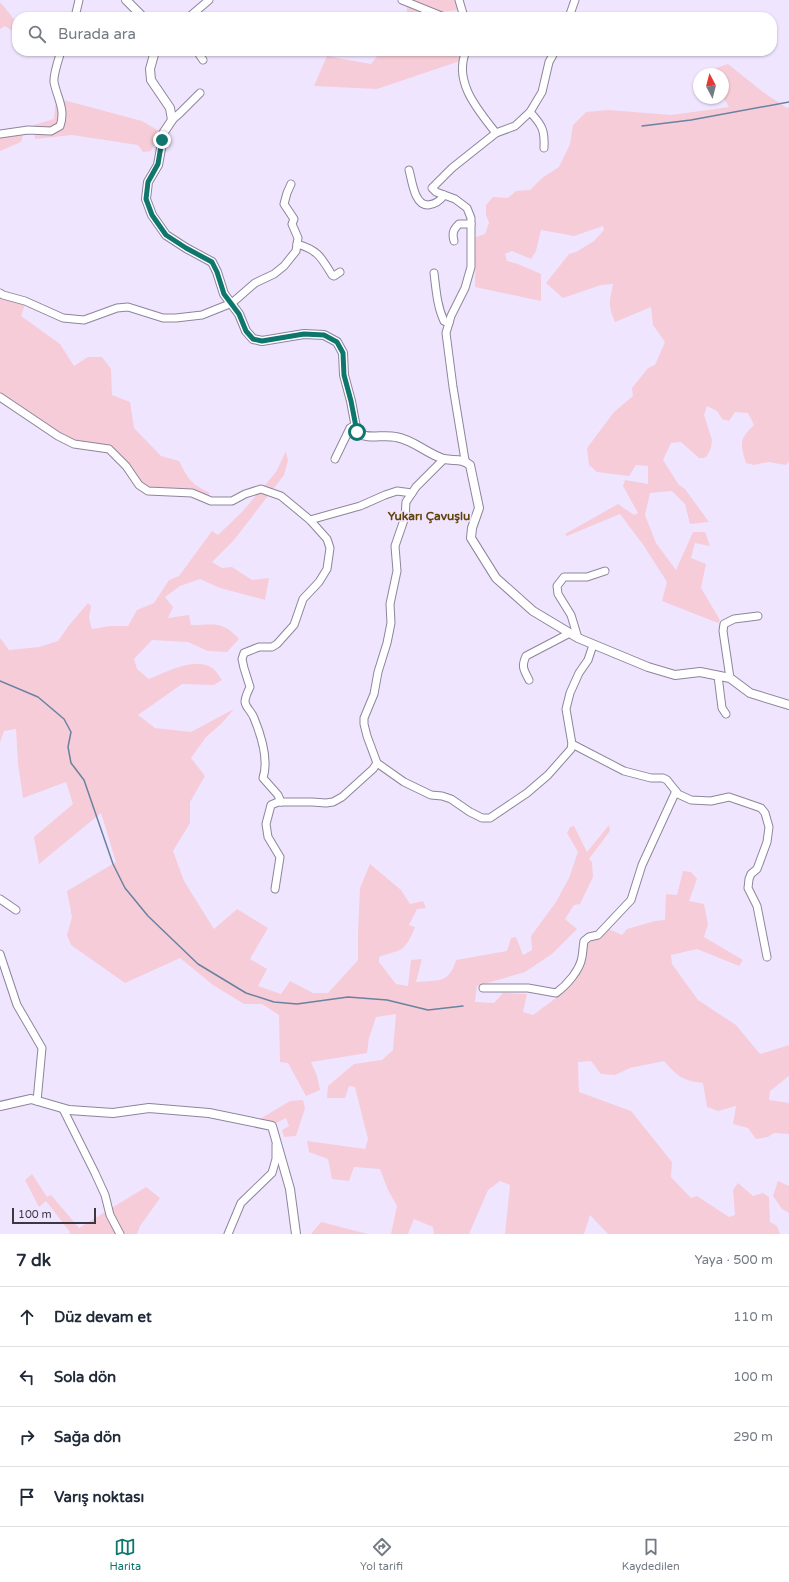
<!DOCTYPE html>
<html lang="tr">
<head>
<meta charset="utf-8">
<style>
	:root { --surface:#fff; --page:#f2f2f3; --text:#1f2937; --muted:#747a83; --line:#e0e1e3; --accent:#0f766e }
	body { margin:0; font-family:"Varela Round",sans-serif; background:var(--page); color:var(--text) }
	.compass { position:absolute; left:693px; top:68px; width:36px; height:36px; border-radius:50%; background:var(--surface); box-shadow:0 1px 3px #0004; rotate:353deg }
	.scale { position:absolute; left:12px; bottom:10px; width:84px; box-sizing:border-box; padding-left:4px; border:2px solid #3c3842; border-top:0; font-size:11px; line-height:14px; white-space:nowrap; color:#3c3842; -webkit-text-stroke:3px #f0e5ff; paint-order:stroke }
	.stop { position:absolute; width:12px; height:12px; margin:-9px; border:3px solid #0f766e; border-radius:50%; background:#fff }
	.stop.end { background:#0f766e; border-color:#fff; box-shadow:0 1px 4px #0008 }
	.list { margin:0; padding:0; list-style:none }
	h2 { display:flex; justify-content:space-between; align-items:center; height:52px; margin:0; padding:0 16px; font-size:17px }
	h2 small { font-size:13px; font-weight:400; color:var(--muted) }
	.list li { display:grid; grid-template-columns:26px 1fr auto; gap:12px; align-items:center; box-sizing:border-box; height:60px; padding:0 16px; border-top:1px solid var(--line) }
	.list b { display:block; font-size:15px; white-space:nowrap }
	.list em { font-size:13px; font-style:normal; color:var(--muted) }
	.icon { flex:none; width:22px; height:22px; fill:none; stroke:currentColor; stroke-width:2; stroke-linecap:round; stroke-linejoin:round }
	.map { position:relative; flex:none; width:789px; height:1234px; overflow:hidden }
	.search { position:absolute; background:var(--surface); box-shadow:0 1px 3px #0004; left:12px; right:12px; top:12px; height:44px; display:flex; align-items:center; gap:10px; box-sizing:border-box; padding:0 14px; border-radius:16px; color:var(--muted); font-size:15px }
	.sheet { height:292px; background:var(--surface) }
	nav { display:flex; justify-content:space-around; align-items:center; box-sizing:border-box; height:56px; border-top:1px solid var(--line); background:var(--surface); font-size:11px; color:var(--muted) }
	nav a { display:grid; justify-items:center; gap:2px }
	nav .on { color:var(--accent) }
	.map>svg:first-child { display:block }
	.green { fill:#f6ccd8 }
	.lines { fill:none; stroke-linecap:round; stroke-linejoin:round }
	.stream { stroke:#6982a0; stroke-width:1.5 }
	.minor-casing { stroke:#8e859b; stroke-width:9 }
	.tertiary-casing { stroke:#8e859b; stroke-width:10 }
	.minor { stroke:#fff; stroke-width:7 }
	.tertiary { stroke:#fff; stroke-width:8 }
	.route { stroke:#0f766e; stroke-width:5 }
	.labels { text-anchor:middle; stroke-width:3.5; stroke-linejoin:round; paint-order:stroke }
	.quarter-label { font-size:12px; font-weight:bold; fill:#604308; stroke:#f0e5ff }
</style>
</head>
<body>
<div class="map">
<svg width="789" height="1234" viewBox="0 0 789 1234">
	<rect width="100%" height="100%" fill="#f0e5ff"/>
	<g class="green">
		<polygon points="407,0 455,0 458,10 429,13 435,17 407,17"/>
		<polygon points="0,3 2,4 17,23 17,34 5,26 0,29"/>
		<polygon points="381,51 461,51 460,61 377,89 314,86 327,56 371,64"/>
		<path d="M 728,64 L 763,92 L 787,108 L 789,107 L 789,461 L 786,465 L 768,462 L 754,465 L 746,463 C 740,444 739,439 754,425 L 748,413 L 735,412 L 729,421 L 722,419 L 717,411 L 707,406 L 704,415 L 712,440 L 711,448 L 707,456 L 704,458 L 699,458 L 681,442 L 671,443 L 663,460 L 679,485 L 685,489 L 709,522 L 690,524 L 685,504 L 672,491 L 650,493 L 645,515 L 656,543 L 676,570 L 693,532 L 705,532 L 710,546 L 695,543 L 691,558 L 706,564 L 701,588 L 720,620 L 718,623 L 662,601 L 667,582 L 644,546 L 620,514 L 567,536 L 565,534 L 618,504 L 634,515 L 638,513 L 623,486 L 625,480 L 648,484 L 648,466 L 636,465 L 629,476 L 597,472 L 589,465 L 587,448 L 614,412 L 633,396 L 632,388 L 648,368 L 655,365 L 665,342 L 653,325 L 651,307 L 615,322 C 607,304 610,301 613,284 L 601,285 L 563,298 L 546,283 L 569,254 L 576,252 L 594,241 L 604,230 L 603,226 L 574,236 L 541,230 L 536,251 L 531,259 L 512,251 L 505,254 L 507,261 L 518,264 L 541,274 L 541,301 L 475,287 L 476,237 L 485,234 L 489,223 L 486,215 L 486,205 L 493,197 L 508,198 L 516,191 L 530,190 L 542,178 L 559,167 L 570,144 L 573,125 L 586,112 L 609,110 L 671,115 L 729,107 L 723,97 L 723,74 L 715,74 L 716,68 Z"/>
		<polygon points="56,98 142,121 159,131 151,151 143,152 138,145 72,135 35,139 34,125 54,119"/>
		<polygon points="23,135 21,142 0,151 0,137"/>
		<path d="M 0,297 L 25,304 L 21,316 L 60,344 L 74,366 L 88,357 L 102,357 L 111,369 L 112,395 L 130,402 L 134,428 L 161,456 L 179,461 C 188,479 191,484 210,493 L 207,496 L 152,488 L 140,481 L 109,446 L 79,442 L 71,439 L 0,394 Z"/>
		<path d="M 286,451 L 288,461 L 284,475 L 234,540 L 212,562 L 222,568 L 232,567 L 252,580 L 269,578 L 265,600 L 220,588 L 200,579 L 180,586 L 165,597 L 173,607 L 168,618 L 189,615 L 191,625 C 213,625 223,620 239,639 L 227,652 L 208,651 L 188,642 L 152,640 L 134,659 L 137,669 L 149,679 C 166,672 195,656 212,668 C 216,670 219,676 222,680 L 214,685 L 182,684 L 138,715 L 155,728 L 191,732 L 234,709 L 222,723 L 206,737 L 191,758 L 205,776 L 190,802 L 190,823 L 173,851 L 184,881 L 214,929 L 237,909 L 268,928 L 250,959 L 267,969 L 258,986 L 281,994 L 290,981 L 313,993 L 328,993 L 358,960 L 358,934 L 360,888 L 370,864 L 401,890 L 410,904 L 423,901 L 426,908 L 417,909 L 409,925 L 415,927 C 412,935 407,947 398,951 C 392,953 386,954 379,957 L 379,962 L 396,984 L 408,986 L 411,960 L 422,959 L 416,982 C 438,980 449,984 456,960 L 507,951 L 511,938 L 516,937 L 523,955 L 532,950 L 531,936 L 556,902 L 569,878 L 578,852 L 567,833 L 570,827 L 574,826 L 587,852 L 609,825 L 610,831 L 589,859 L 592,862 L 593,877 L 580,904 L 574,905 L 565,919 L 577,929 L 552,954 L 525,972 L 477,986 L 475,1002 L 494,1003 L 503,993 L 527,994 L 523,1012 L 533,1015 L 560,995 L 583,969 L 586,958 L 586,945 L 589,941 L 602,936 L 609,929 L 622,935 L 627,929 L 655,921 L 665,920 L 666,894 L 677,895 L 683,871 L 691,872 L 697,879 L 689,901 L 704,904 L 708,924 L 704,937 L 743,960 L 739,966 L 697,949 L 671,955 L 672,964 L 698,1000 L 736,1025 L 760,1054 L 789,1045 L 789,1076 L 770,1091 L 769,1100 L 789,1103 L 789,1134 L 774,1133 L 768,1137 L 756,1139 L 748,1128 L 733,1124 L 736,1106 L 718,1111 L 707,1107 L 703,1083 C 683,1081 677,1076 664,1061 L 630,1068 L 615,1075 L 601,1074 L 591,1061 L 578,1062 L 579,1092 L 631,1111 L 672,1162 L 671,1177 L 691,1198 L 697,1196 L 729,1217 L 735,1215 L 733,1190 L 738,1183 L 753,1196 L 763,1193 L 769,1197 L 770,1222 L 777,1226 L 780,1234 L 608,1234 L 590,1215 L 584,1234 L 505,1234 L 510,1185 L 500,1181 L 488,1190 L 469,1234 L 434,1234 L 433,1227 L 414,1219 L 408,1234 L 391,1234 L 397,1206 L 388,1190 L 380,1169 L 354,1167 L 349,1181 L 332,1179 L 328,1159 L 309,1152 L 307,1141 L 365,1149 L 368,1139 L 355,1087 L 349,1086 L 345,1098 L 327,1098 L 328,1086 L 354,1064 L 382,1060 L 393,1050 L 396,1014 L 376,1017 L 369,1038 L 367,1053 L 311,1062 L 317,1076 L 320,1090 L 306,1096 L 288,1063 L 280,1062 L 279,1015 L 262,1004 L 244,1004 L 213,985 L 180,958 L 125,983 L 71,945 L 67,935 L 72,917 L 67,891 L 116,862 L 101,813 L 39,864 L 34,837 L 73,804 L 66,782 L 23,798 L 18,763 L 16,729 L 4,731 L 0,742 L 0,638 L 9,650 L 39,647 L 58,641 L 70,624 L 88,603 L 91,606 L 89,618 L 92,629 L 110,626 L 128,626 L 137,610 L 154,603 L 169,580 L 179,576 L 212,531 L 218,535 L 242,512 L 276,472 Z"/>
		<polygon points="303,1100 305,1108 296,1136 284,1137 282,1130 289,1126 286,1118 274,1124 260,1119 290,1101"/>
		<polygon points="32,1174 47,1197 51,1195 79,1228 146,1187 160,1198 140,1226 137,1234 69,1234 70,1232 46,1201 39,1207 25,1180"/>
		<polygon points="778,1181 789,1186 789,1213 782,1209 773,1196"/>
		<polygon points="321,1222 368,1234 311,1234"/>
	</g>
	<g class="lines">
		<g class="stream">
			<polyline points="642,126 691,120 789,102"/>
			<polyline points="0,681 38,697 64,719 71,732 68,747 71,763 84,780 113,864 125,888 148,916 198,964 246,993 274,1002 297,1004 348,997 387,1000 428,1010 463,1006"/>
		</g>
		<defs>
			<g id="minor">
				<polyline points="402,0 444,17"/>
				<polyline points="459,0 464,17"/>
				<polyline points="75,17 79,0"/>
				<polyline points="189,17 209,0"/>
				<polyline points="569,17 575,0"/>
				<polyline points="197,51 203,60"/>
				<path d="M 466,51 C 453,82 478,110 496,133"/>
				<path d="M 530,112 C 542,125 545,130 544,148"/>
				<polyline points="172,120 180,113 200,93"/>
				<path d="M 0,134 L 28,130 L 51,131 L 60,126 C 66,109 57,98 54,82 C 53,75 59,58 61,51"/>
				<path d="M 409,170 C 412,180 414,205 428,205 C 436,204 440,201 444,195"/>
				<path d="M 454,241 C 452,233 453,230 459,224 L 471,224"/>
				<path d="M 297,244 C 318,250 321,257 332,275 L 334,276 L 340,272"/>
				<path d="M 434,273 C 436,289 437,306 444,321 L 449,323"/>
				<polyline points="0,293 3,295 25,301 63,318 84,320 117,308 128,307 163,318 176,318 202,315 232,303 255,283 274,274 284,266 296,251 298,238 292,224 294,219 284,204 287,193 291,184"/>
				<path d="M 0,397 L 58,436 L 74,444 L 109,449 L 126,466 L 139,485 L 148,491 L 192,493 L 211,501 L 232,501 L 245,494 L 261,489 L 281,496 L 310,520 L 327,539 L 330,548 L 327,569 L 319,582 L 303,599 L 294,625 L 277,644 L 272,647 L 259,647 L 244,653 L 242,659 L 244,668 L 250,687 C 248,691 245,697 245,702 C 246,708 252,712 254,718 C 261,735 269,760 263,778 L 278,795 L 281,802"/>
				<polyline points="335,459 350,428 356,425"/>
				<polyline points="444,459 416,487 406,502 405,517 395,546 397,571 390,604 391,623 387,643 378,672 374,694 364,718 364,724 367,736 377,763 404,782 431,795 442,796 451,799 470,812 482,818 490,818 527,793 548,775 571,749 572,744 566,709 570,693 579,673 588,660 593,645"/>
				<polyline points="465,460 453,387 446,333 451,316 465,288 471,267 471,218 467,208 455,199 436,192 432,188 452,168 496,133 515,126 530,112 542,92 549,62 555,51"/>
				<polyline points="310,520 360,506 385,495 397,491 412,493"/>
				<polyline points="578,638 571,615 558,594 557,586 564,577 587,577 605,571"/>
				<polyline points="718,676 722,708 726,714"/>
				<polyline points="730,678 723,631 724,624 734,619 758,616"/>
				<path d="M 529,680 C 524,670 521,667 526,656 L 570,633"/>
				<polyline points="572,744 624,771 651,778 663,778 667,780 678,794 691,800 711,801 729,797 761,808 765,813 769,827 767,842 757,869 751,874 749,879 748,888 757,906 767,957"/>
				<polyline points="275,889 280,857 268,837 266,824 271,805 278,802 312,802 326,803 333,802 342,797 373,769 377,763"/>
				<polyline points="0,899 16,910"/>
				<polyline points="0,954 17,1005 42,1048 37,1101"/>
				<path d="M 483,988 L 528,988 L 556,993 C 567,985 580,970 582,957 C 583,952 583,946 584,941 L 589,937 L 598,935 L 631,900 L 642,865 L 676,791"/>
				<polyline points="63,1109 95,1173 105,1195 110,1215 120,1234"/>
				<polyline points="228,1234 241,1203 272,1173 276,1159 276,1145"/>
			</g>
			<g id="tertiary">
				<polyline points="126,0 143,17"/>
				<path d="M 155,51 L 150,69 L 151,80 L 170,108 L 172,120 L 164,132 L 158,165 L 148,182 L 146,199 L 152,215 L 166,235 L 186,248 L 212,262 L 217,272 L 224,294 L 239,314 L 246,331 L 253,339 L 262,341 L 304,334 L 324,335 L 337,342 L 343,353 L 344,375 L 351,401 L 357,433 C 369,440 383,434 396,437 C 414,440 427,454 444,459 C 454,461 462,458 470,465 L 479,508 L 472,528 L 471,538 L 496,578 L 533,611 L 578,638 L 648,667 L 675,675 L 700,672 L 730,678 L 750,693 L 789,705"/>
				<polyline points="0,1106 31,1099 69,1110 113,1113 149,1108 209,1113 272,1126 290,1189 296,1234"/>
			</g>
		</defs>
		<use href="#minor" class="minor-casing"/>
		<use href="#tertiary" class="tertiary-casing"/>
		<use href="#minor" class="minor"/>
		<use href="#tertiary" class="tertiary"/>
	</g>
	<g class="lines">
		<polyline class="route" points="162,140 158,164 148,182 146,199 152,215 166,235 186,248 212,262 217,272 224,294 239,314 246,331 253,339 262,341 304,334 324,335 337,342 343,353 344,375 351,401 357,432"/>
	</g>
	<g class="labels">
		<g class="quarter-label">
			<text x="429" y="520">Yukarı Çavuşlu</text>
		</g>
	</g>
</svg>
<svg class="compass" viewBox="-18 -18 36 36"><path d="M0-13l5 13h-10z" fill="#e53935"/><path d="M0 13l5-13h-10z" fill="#747a83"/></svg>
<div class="scale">100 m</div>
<div class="stop" style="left:357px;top:432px"></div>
<div class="stop end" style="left:162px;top:140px"></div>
<div class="search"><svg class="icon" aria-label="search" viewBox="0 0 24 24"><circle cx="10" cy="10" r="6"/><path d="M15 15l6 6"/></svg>Burada ara</div>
</div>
<section class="sheet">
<h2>7 dk<small>Yaya · 500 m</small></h2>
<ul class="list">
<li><svg class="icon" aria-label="ahead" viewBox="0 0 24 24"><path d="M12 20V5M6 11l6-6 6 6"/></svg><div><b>Düz devam et</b></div><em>110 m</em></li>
<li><svg class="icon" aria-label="left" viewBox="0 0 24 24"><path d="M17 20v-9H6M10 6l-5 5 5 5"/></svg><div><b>Sola dön</b></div><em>100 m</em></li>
<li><svg class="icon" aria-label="right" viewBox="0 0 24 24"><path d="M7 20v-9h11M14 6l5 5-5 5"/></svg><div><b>Sağa dön</b></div><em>290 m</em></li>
<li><svg class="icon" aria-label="arrive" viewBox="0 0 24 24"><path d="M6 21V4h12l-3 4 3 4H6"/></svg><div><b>Varış noktası</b></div></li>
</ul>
</section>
<nav>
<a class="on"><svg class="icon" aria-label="map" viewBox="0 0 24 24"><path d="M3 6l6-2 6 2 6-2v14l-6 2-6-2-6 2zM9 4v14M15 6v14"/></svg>Harita</a>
<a><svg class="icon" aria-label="directions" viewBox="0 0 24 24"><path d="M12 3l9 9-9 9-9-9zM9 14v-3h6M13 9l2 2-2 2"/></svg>Yol tarifi</a>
<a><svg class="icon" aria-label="saved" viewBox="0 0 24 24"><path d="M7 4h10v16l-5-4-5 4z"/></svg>Kaydedilen</a>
</nav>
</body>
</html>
